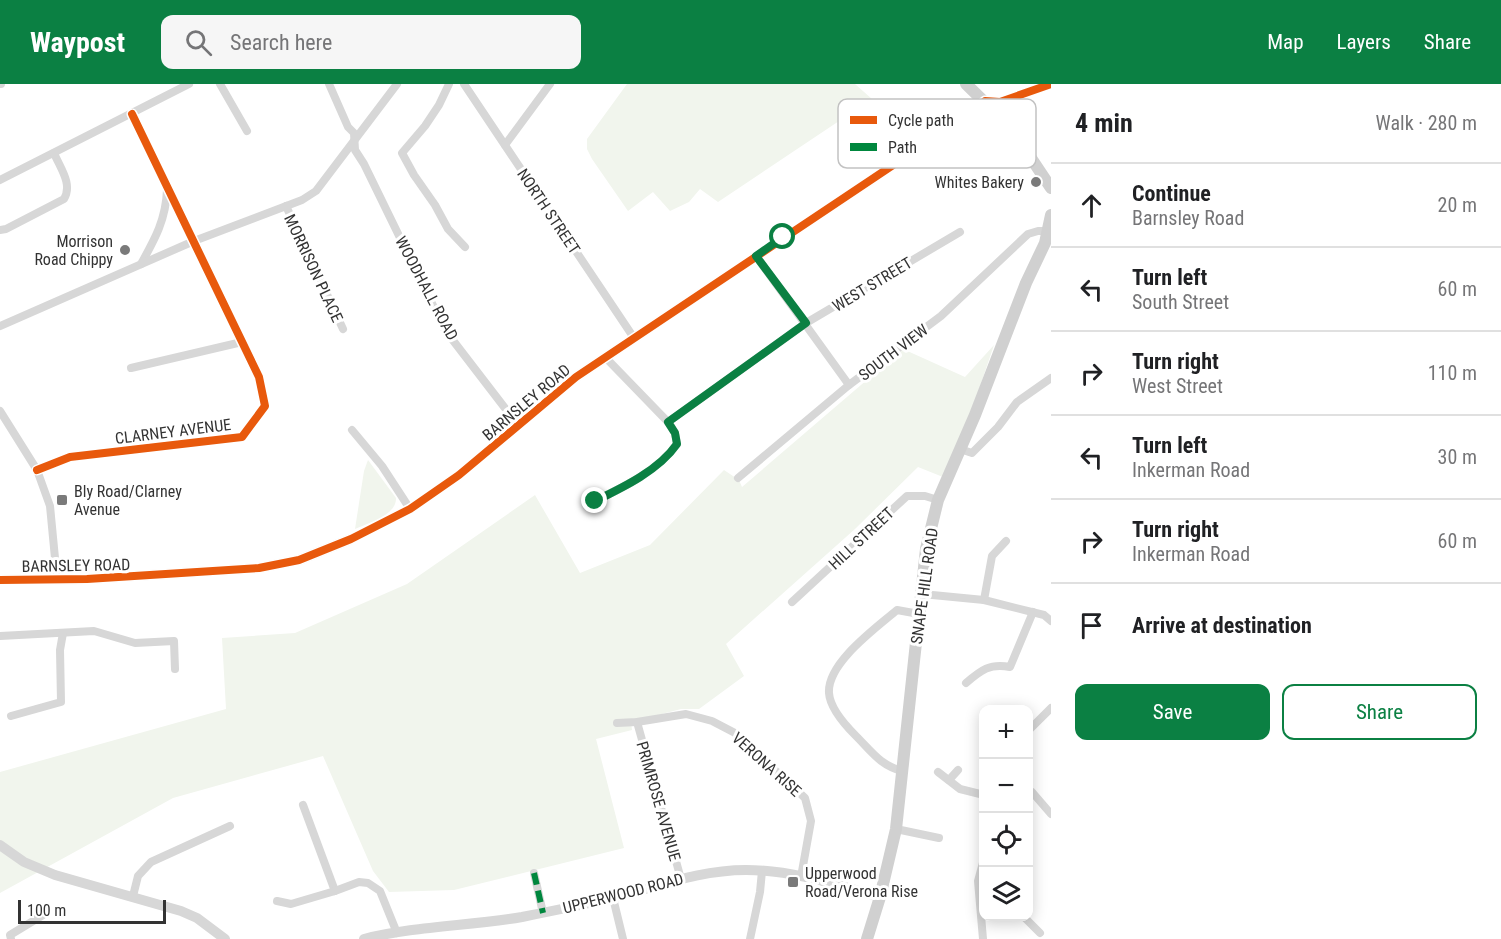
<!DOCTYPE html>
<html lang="en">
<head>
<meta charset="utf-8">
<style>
	:root { --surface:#fff; --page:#f6f6f6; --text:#202124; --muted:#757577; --line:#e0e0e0; --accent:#0b8043 }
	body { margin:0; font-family:"Roboto Condensed",sans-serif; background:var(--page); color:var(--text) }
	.controls { position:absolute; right:18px; bottom:18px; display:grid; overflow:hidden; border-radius:12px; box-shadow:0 3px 15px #0003 }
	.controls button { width:54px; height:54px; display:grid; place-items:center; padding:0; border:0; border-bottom:2px solid var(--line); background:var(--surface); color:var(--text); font:30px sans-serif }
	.scale { position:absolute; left:18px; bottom:15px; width:148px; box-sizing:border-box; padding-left:6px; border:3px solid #333; border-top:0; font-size:16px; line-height:21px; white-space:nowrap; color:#333; -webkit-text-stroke:4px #fff; paint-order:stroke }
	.stop { position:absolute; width:18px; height:18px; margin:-14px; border:4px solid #0b8043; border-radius:50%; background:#fff }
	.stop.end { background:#0b8043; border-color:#fff; box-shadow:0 2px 6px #0008 }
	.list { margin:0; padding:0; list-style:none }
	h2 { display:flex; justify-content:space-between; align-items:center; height:78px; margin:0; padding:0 24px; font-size:26px }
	h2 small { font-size:20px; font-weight:400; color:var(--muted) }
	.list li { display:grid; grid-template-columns:39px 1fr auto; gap:18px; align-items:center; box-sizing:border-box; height:84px; padding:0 24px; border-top:2px solid var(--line) }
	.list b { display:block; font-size:22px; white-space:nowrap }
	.list p { margin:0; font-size:20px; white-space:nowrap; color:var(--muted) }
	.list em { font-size:20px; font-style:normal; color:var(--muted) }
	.actions { display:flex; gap:12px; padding:18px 24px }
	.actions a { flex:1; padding:14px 0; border:2px solid var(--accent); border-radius:12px; text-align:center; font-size:21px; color:var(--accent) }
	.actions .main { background:var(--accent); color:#fff }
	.icon { flex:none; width:33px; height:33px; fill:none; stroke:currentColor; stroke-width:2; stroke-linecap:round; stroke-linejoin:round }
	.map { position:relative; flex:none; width:1051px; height:855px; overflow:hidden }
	header { display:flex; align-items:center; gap:36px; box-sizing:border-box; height:84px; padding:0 30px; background:var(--accent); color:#fff }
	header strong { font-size:28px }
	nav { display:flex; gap:33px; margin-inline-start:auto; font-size:21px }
	.search { width:420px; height:54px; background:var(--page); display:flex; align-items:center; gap:15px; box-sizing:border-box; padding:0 21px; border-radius:12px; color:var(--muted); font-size:22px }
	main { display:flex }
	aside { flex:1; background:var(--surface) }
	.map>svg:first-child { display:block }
	.green { fill:#f1f5ed }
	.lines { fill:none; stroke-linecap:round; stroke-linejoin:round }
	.minor { stroke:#d7d7d7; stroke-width:8 }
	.tertiary { stroke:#d7d7d7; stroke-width:10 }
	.secondary { stroke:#d0d0d0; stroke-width:12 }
	.quiet { stroke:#00873e; stroke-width:6; stroke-dasharray:12 6; stroke-linecap:butt }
	.cycleway-casing { stroke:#fff; stroke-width:11 }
	.cycleway { stroke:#e8590c; stroke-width:8 }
	.route { stroke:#0b8043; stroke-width:8 }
	.poi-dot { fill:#7a7a7a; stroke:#fff; stroke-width:2 }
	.labels { text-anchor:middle; stroke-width:6; stroke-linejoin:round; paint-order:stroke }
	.poi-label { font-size:16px; fill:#333; stroke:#fff; text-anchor:end }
	.street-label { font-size:16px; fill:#333; stroke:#fff }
	.key { fill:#fff; stroke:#c2c2c2; stroke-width:1.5 }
	.key-label { font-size:16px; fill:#333 }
</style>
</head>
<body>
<header>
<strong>Waypost</strong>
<div class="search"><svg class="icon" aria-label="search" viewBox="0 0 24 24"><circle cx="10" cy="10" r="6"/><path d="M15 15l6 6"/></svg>Search here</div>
<nav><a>Map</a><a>Layers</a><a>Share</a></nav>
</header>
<main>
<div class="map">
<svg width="1051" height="855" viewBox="0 0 1051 855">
	<rect width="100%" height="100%" fill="#fff"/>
	<g class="green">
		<polygon points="627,0 855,0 872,15 718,118 700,105 689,118 670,127 653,108 628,127 592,75 587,65 587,55"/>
		<polygon points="994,261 974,320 943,393 918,383 855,445 726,560 744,592 699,625 681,625 631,638 632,646 596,655 624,764 454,806 389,808 373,787 323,672 173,714 0,809 0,688 226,625 222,554 295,549 407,500 535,411 580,489 650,461 724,386 739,396 742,403 903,265 965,293"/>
		<path d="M 368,376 L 396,414 C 397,431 368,439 355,445 L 364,387 Z"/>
	</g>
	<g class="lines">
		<g class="minor">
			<polyline points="0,0 1,0"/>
			<polyline points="220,0 247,47"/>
			<polyline points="329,0 348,43 354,49 355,66 364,80 445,246 518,341"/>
			<polyline points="449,0 439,21 425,42 402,69 414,91 435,121 448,145 465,163"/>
			<polyline points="464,0 634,254"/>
			<polyline points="985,17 1000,18 1051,0"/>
			<polyline points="505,61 550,0"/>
			<polyline points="0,96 189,0"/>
			<polyline points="286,122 343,245"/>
			<path d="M 0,146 L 6,145 L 64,115 C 73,100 60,84 54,69"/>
			<polyline points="756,172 849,301"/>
			<path d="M 141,180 C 155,155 166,135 167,106"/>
			<polyline points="0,242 194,157 302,116 316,107 397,0"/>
			<polyline points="131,284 242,258"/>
			<polyline points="0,327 37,386 50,422 57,495"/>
			<polyline points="668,338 806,239 960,148"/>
			<polyline points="352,346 382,382 410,425"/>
			<polyline points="960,365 972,369 998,343 1017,318 1051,294"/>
			<polyline points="37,386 70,373 242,353 265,322 259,293 132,30"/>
			<polyline points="738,394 849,301 941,232 1028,150 1038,147 1048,147"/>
			<path d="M 595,417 C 624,403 659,386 677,360 L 675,349 L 668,338 L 605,273"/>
			<polyline points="922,510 984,516 1044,531 1051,537"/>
			<polyline points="984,516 992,472 1006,457"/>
			<polyline points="792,518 907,412 925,412 938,416"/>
			<polyline points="0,552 94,547 135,559 174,557 175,585"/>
			<path d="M 966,599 C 981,586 990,579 1010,583 L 1033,528"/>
			<polyline points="11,632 61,618 60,566 63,549"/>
			<polyline points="637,638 681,795"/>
			<polyline points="617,639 637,638 686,630 712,637 735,649 805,714 811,737 801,793"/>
			<polyline points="1028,647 1051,624"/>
			<path d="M 902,687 C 880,681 872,668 856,652 C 846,642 830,624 829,609 C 827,579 876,544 897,526 L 919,530"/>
			<polyline points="938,688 960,705 984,711"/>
			<polyline points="949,696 958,686"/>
			<polyline points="1028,707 1032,708 1051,730"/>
			<polyline points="303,721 335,807"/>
			<polyline points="896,745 939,754"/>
			<polyline points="534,789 543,829"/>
			<polyline points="133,812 138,792 151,778 230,742"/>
			<polyline points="613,814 623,855"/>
			<polyline points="277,817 291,820 335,807 359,798 368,799 380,807 397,849"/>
			<polyline points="1023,832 1040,849"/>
			<polyline points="11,855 10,851 43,831"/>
			<polyline points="750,855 760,808 762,787"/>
			<polyline points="983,855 978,797 984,775"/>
		</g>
		<g class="tertiary">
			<polyline points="0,496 87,495 259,484 299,476 351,455 410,425 459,391 576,293 968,31 985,17"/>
			<polyline points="0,761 24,778 55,791 181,827 197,834 225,855"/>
			<path d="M 364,855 C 415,842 470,842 522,833 C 552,827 582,821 612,814 C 657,803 699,786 746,786 C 792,786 837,801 880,813"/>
		</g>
		<g class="secondary">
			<polyline points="966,0 1011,44 1051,104"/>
			<polyline points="867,855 880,813 896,745 926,465 938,416 975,331 1026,199 1045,159 1051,131"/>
		</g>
		<polyline class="quiet" points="534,789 543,829"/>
		<defs>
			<g id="cycleway">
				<polyline points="37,386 70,373 242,353 265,322 259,293 132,30"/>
				<polyline points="0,496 87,495 259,484 299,476 351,455 410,425 459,391 576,293 968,31 985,17 1000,18 1051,0"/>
			</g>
		</defs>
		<use href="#cycleway" class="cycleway-casing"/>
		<use href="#cycleway" class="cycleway"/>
	</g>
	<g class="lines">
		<path class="route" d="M 595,417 C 624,403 659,386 677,360 L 675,349 L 668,338 L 806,239 L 756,172 L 783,153"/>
	</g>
	<g class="poi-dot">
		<circle cx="1036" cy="98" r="6"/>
		<circle cx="125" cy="166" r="6"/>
		<rect x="56" y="410" width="12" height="12" rx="3"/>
		<rect x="787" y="792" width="12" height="12" rx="3"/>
	</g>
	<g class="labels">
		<g class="poi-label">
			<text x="1024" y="104">Whites Bakery</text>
			<text x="113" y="163">Morrison<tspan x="113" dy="18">Road Chippy</tspan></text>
			<text x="74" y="413" text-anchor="start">Bly Road/Clarney<tspan x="74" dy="18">Avenue</tspan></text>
			<text x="805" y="795" text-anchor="start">Upperwood<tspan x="805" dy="18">Road/Verona Rise</tspan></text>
		</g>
		<g class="street-label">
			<text transform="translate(549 127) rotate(56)" y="6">NORTH STREET</text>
			<text transform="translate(314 184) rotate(65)" y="6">MORRISON PLACE</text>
			<text transform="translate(872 200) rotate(-31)" y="6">WEST STREET</text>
			<text transform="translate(427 204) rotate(62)" y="6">WOODHALL ROAD</text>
			<text transform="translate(893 268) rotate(-37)" y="6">SOUTH VIEW</text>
			<text transform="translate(526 318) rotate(-40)" y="6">BARNSLEY ROAD</text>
			<text transform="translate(173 347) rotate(-7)" y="6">CLARNEY AVENUE</text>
			<text transform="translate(861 454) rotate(-43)" y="6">HILL STREET</text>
			<text transform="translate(76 481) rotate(-1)" y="6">BARNSLEY ROAD</text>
			<text transform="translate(924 502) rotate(-82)" y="6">SNAPE HILL ROAD</text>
			<text transform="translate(767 680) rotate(42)" y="6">VERONA RISE</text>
			<text transform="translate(659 717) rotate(74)" y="6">PRIMROSE AVENUE</text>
			<text transform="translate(623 809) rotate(-14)" y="6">UPPERWOOD ROAD</text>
		</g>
	</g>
	<rect x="838" y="15" width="198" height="69" rx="9" class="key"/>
	<rect x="850" y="32" width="27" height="8" fill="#e8590c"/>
	<rect x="850" y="59" width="27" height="8" fill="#00873e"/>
	<g class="key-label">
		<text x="888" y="42">Cycle path</text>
		<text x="888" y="69">Path</text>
	</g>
</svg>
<div class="controls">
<button>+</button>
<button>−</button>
<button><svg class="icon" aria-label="locate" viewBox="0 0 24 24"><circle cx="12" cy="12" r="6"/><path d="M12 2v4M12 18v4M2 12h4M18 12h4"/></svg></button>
<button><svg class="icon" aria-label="layers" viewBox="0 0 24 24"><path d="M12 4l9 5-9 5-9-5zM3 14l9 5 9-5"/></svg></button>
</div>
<div class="scale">100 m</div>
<div class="stop" style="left:783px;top:153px"></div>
<div class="stop end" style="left:595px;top:417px"></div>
</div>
<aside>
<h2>4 min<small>Walk · 280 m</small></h2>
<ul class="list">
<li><svg class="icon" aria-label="ahead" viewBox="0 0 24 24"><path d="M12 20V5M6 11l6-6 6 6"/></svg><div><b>Continue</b><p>Barnsley Road</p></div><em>20 m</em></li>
<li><svg class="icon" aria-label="left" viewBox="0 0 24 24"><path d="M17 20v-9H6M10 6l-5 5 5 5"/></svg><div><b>Turn left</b><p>South Street</p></div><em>60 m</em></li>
<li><svg class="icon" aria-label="right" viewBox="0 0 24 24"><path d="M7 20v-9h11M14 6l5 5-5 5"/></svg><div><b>Turn right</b><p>West Street</p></div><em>110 m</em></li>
<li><svg class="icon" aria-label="left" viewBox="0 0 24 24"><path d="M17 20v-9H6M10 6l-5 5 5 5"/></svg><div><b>Turn left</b><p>Inkerman Road</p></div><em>30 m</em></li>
<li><svg class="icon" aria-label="right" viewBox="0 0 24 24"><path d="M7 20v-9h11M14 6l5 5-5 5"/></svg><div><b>Turn right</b><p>Inkerman Road</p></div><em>60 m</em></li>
<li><svg class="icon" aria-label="arrive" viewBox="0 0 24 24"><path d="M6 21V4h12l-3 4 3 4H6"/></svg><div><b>Arrive at destination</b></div></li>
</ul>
<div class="actions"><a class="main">Save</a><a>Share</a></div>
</aside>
</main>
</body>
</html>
